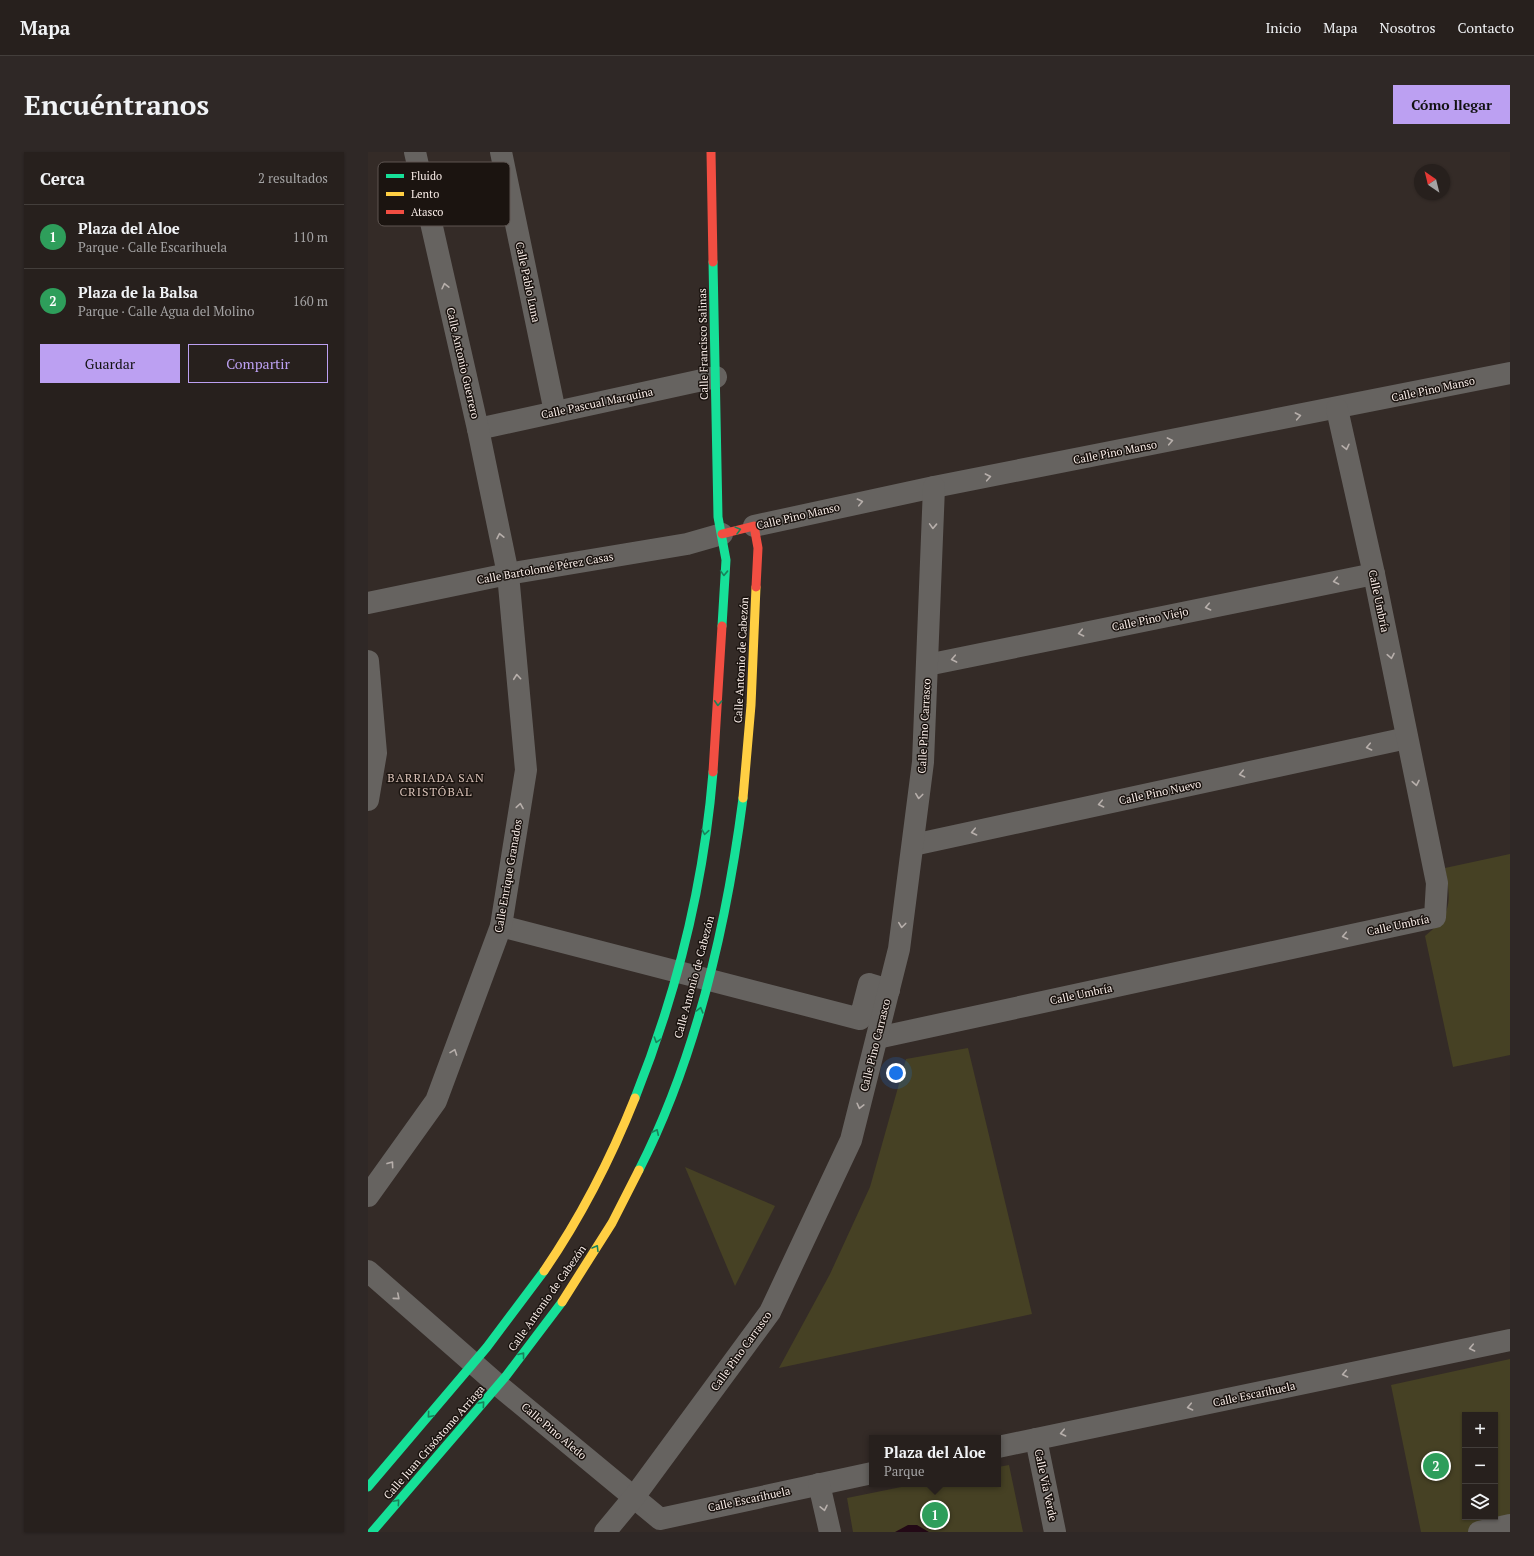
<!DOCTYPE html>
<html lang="es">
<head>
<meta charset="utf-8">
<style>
	:root { --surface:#27201d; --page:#2f2826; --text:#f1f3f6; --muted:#a4a3a4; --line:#433e3b; --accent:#bca0f2 }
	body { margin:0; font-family:"PT Serif",serif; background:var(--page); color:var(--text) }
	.controls { position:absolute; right:12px; bottom:12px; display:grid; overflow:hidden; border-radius:0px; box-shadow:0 1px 3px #0004 }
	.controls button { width:36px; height:36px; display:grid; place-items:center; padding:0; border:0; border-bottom:1px solid var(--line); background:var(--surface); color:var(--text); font:20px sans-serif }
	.compass { position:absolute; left:1046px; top:12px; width:36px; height:36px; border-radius:50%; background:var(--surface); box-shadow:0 1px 3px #0004; rotate:325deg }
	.you { position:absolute; left:528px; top:921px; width:14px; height:14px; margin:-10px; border:3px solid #fff; border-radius:50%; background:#1a73e8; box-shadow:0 0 0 6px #1a73e833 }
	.badge { display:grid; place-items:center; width:26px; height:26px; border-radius:50%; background:var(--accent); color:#fff; font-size:13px; font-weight:700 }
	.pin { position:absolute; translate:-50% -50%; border:2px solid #fff; box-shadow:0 1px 4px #0006 }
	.popup { position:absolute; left:501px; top:1283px; width:132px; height:52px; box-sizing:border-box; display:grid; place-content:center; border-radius:0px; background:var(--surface); filter:drop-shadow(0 1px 3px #0005); font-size:13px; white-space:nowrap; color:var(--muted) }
	.popup b { font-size:15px; color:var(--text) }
	.popup::after { content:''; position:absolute; left:50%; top:100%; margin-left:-8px; border:8px solid transparent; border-top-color:var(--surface) }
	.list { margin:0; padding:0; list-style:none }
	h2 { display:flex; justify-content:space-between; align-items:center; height:52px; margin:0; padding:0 16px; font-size:17px }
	h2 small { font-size:13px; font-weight:400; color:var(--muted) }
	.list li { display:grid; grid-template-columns:26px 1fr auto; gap:12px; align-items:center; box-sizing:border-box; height:64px; padding:0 16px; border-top:1px solid var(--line) }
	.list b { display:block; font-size:15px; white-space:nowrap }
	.list p { margin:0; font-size:13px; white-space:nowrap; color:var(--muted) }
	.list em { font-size:13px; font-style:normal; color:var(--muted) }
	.actions { display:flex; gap:8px; padding:12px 16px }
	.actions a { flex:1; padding:9px 0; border:1px solid var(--accent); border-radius:0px; text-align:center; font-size:14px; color:var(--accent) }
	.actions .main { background:var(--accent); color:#111 }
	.icon { flex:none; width:22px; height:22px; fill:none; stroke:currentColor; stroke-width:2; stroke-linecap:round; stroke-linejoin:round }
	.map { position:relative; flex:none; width:1142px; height:1380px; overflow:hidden; border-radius:0px }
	header { display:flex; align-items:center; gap:24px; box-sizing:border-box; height:56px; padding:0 20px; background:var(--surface); border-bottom:1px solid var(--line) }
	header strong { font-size:19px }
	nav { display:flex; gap:22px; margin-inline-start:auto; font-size:14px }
	.intro { display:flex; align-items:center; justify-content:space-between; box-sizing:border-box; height:96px; padding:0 24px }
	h1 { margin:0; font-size:28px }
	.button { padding:10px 18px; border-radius:0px; background:var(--accent); color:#111; font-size:14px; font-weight:700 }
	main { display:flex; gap:24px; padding:0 24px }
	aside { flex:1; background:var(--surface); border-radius:0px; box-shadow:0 1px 3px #0004 }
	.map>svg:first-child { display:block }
	.green { fill:#464124; fill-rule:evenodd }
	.water { fill:#230916 }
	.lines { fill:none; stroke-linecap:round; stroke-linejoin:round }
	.street { stroke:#666360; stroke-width:22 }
	.fast { stroke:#16e098; stroke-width:9 }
	.slow { stroke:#ffcf43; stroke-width:9 }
	.jam { stroke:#f24e42; stroke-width:9 }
	.oneway { stroke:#b7afab }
	.oneway2 { stroke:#18845b }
	.labels { text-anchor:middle; stroke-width:3; stroke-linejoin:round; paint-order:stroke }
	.street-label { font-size:11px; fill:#f9ede8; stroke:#1b1410 }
	.neighbourhood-label { font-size:12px; letter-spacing:1px; fill:#d7c0b6; stroke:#1b1410 }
	.key { fill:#1b1410; stroke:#5e5551; stroke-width:1 }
	.key-label { font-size:11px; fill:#f9ede8 }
</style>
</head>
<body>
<header>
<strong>Mapa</strong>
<nav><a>Inicio</a><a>Mapa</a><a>Nosotros</a><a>Contacto</a></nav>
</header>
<div class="intro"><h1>Encuéntranos</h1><a class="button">Cómo llegar</a></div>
<main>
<aside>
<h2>Cerca<small>2 resultados</small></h2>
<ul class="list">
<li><span class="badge" style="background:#2e9e5b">1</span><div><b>Plaza del Aloe</b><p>Parque · Calle Escarihuela</p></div><em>110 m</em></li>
<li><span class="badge" style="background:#2e9e5b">2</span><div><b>Plaza de la Balsa</b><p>Parque · Calle Agua del Molino</p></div><em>160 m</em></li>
</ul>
<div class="actions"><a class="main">Guardar</a><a>Compartir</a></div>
</aside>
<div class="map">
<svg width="1142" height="1380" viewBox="0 0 1142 1380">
	<rect width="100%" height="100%" fill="#342b27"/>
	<g class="green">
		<path d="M 1142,702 L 1142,903 L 1085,915 L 1057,784 C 1085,762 1083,749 1077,716 Z"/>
		<polygon points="600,896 664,1162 411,1216 462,1122 502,1035 538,907"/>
		<polygon points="317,1015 407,1054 367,1134"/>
		<path d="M 1142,1207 L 1142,1380 L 1053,1380 L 1023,1233 ZM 1097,1263 L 1127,1263 L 1127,1365 L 1097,1365 Z"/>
		<polygon points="641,1313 655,1380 485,1380 479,1346 548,1332 630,1332 630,1315"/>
	</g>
	<polygon class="water" points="540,1373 549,1373 561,1380 527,1380"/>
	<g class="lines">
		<g class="street">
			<polyline points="133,0 187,260"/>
			<polyline points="110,277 348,225"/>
			<polyline points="386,374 566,335 1142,221"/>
			<polyline points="0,451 140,422 319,392 354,382"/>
			<polyline points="0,509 8,601 0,648"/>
			<polyline points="559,513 1006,422"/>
			<polyline points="545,693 1039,586"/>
			<polyline points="133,774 492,867 501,832 521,838"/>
			<polyline points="509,886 1067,765 1069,731 1006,422 969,257"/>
			<polyline points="0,1044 68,949 133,774 158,618 140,422 110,277 47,0"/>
			<polyline points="0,1119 130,1233 292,1367 504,1321"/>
			<polyline points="668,1287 687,1380"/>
			<polyline points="630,1295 1142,1188"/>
			<polyline points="451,1332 462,1380"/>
			<polyline points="237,1380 266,1345 402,1160 483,988 531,797 555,610 566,335"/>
			<polyline points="1111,1380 1142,1373"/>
		</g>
		<g class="fast">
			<polyline points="345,110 350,365 358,408 354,474"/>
			<path d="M 267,946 C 308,843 336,731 345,620"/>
			<path d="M 271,1018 C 328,906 359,770 375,646"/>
			<polyline points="0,1335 119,1195 176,1119"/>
			<polyline points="4,1380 138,1224 194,1150"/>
		</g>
		<g class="slow">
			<polyline points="375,646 383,553 388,435"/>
			<path d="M 176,1119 C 213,1065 243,1006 267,946"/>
			<polyline points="194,1150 244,1071 271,1018"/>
		</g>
		<g class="jam">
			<polyline points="343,0 345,110"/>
			<polyline points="354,382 386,374 390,396 388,435"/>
			<polyline points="345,620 354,474"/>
		</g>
	</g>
	<defs><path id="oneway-chevron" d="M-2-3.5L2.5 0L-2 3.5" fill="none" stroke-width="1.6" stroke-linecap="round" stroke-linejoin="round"/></defs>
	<g class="oneway">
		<use href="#oneway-chevron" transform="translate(77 134) rotate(-103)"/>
		<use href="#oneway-chevron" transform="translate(930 264) rotate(-11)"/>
		<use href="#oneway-chevron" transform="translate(802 289) rotate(-11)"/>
		<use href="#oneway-chevron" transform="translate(978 295) rotate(77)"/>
		<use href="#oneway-chevron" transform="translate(620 325) rotate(-11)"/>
		<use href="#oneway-chevron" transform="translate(492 350) rotate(-12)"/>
		<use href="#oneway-chevron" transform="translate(565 374) rotate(92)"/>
		<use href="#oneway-chevron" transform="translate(132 384) rotate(-102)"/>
		<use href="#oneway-chevron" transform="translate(968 429) rotate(169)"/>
		<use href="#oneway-chevron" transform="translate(840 455) rotate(168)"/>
		<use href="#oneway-chevron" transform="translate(713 481) rotate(168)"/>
		<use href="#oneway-chevron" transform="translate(1023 504) rotate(79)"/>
		<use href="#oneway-chevron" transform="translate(586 507) rotate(169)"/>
		<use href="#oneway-chevron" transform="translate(149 525) rotate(-95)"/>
		<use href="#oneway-chevron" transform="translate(1001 595) rotate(168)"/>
		<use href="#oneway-chevron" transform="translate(874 622) rotate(168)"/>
		<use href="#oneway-chevron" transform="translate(1048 631) rotate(79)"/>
		<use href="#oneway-chevron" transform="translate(551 644) rotate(97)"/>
		<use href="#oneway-chevron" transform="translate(733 652) rotate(168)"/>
		<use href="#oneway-chevron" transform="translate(152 654) rotate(-81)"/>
		<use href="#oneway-chevron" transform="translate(606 680) rotate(168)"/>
		<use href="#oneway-chevron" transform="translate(534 773) rotate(97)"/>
		<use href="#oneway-chevron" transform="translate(977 784) rotate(168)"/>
		<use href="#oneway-chevron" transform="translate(86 900) rotate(-70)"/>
		<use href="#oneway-chevron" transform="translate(492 954) rotate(104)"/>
		<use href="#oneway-chevron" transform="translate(23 1012) rotate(-54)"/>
		<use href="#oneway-chevron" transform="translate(29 1145) rotate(41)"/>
		<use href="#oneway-chevron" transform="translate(1104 1196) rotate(168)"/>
		<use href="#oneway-chevron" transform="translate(977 1222) rotate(168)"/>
		<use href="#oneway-chevron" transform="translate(822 1255) rotate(168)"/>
		<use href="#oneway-chevron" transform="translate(695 1281) rotate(168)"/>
		<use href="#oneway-chevron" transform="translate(456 1356) rotate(78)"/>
	</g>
	<g class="oneway2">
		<use href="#oneway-chevron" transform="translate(370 378) rotate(-15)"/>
		<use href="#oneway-chevron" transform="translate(356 421) rotate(92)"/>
		<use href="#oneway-chevron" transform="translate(350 551) rotate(93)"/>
		<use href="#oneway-chevron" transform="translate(337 680) rotate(99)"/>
		<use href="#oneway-chevron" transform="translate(332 858) rotate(-75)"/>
		<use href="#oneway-chevron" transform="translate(289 888) rotate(108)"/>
		<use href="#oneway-chevron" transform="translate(288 980) rotate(-65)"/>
		<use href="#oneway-chevron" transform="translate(228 1096) rotate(-59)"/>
		<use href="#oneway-chevron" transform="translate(154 1203) rotate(-52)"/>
		<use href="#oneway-chevron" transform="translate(114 1252) rotate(-49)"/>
		<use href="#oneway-chevron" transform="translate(62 1263) rotate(131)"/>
		<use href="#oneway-chevron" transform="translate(29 1350) rotate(-49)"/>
	</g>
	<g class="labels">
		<g class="street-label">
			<text transform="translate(160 130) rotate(78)" y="4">Calle Pablo Luna</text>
			<text transform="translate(335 192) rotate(-91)" y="4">Calle Francisco Salinas</text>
			<text transform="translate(95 211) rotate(77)" y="4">Calle Antonio Guerrero</text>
			<text transform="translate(1065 237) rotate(-12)" y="4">Calle Pino Manso</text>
			<text transform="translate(229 251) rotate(-12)" y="4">Calle Pascual Marquina</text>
			<text transform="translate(747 300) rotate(-11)" y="4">Calle Pino Manso</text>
			<text transform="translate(430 364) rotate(-13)" y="4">Calle Pino Manso</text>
			<text transform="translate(177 416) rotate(-10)" y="4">Calle Bartolomé Pérez Casas</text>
			<text transform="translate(1011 449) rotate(78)" y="4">Calle Umbría</text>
			<text transform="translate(782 467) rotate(-12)" y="4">Calle Pino Viejo</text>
			<text transform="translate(373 508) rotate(-87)" y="4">Calle Antonio de Cabezón</text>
			<text transform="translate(556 574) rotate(-87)" y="4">Calle Pino Carrasco</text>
			<text transform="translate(792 640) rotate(-12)" y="4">Calle Pino Nuevo</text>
			<text transform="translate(140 724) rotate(-80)" y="4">Calle Enrique Granados</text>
			<text transform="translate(1030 773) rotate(-12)" y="4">Calle Umbría</text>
			<text transform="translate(326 825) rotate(-75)" y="4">Calle Antonio de Cabezón</text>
			<text transform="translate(713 842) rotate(-12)" y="4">Calle Umbría</text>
			<text transform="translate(507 893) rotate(-76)" y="4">Calle Pino Carrasco</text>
			<text transform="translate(179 1146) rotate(-55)" y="4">Calle Antonio de Cabezón</text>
			<text transform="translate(373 1199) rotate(-54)" y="4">Calle Pino Carrasco</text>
			<text transform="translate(886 1242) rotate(-12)" y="4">Calle Escarihuela</text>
			<text transform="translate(186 1279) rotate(40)" y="4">Calle Pino Aledo</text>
			<text transform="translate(66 1290) rotate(-49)" y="4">Calle Juan Crisóstomo Arriaga</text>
			<text transform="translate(678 1333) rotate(78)" y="4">Calle Vía Verde</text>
			<text transform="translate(381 1347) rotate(-12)" y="4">Calle Escarihuela</text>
		</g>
		<g class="neighbourhood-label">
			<text x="68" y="630">BARRIADA SAN<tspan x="68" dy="14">CRISTÓBAL</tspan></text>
		</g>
	</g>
	<rect x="10" y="10" width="132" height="64" rx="6" class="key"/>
	<rect x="18" y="22" width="18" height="4" fill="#16e098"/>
	<rect x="18" y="40" width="18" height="4" fill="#ffcf43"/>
	<rect x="18" y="58" width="18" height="4" fill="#f24e42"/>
	<g class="key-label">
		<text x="43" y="28">Fluido</text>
		<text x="43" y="46">Lento</text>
		<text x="43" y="64">Atasco</text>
	</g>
</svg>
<div class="controls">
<button>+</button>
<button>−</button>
<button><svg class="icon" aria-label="layers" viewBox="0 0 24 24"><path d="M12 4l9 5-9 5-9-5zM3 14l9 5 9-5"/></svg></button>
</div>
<svg class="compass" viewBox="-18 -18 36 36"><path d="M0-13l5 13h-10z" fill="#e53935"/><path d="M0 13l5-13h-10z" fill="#a4a3a4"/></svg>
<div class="you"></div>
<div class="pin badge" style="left:567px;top:1363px;background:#2e9e5b">1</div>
<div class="popup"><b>Plaza del Aloe</b>Parque</div>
<div class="pin badge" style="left:1068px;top:1314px;background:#2e9e5b">2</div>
</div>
</main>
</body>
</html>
